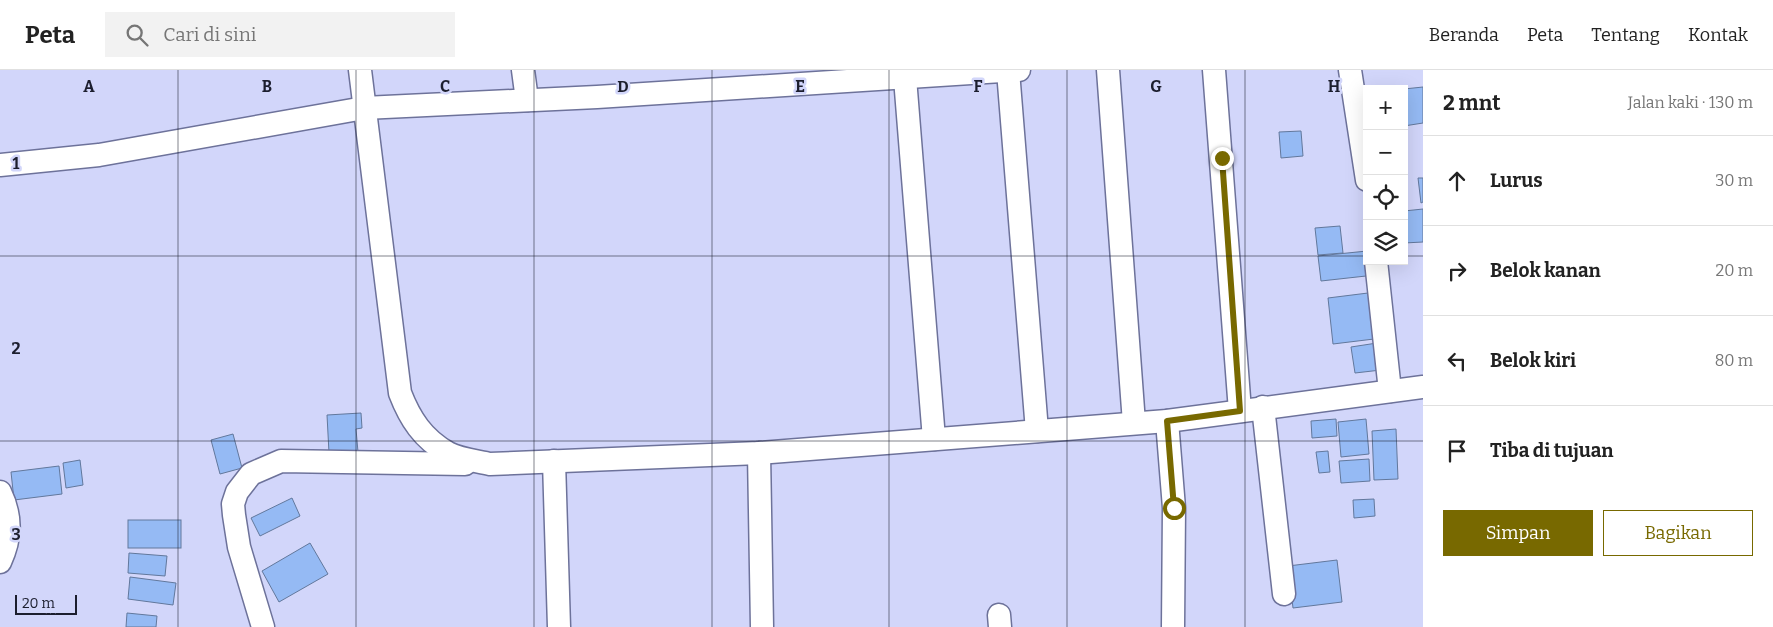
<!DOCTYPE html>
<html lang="id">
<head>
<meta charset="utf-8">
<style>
	:root { --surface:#fff; --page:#f2f2f2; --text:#222; --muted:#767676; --line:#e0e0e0; --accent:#786900 }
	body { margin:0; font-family:Bitter,serif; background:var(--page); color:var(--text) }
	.controls { position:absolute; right:15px; top:15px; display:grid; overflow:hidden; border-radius:0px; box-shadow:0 5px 20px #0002 }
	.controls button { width:45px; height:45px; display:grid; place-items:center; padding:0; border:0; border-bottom:1px solid var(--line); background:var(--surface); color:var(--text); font:25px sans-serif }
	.scale { position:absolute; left:15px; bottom:12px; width:62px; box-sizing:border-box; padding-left:5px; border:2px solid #1c1e2e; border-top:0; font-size:14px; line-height:18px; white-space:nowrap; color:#1c1e2e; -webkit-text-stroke:4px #d2d6fa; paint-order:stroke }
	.stop { position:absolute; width:15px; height:15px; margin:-11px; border:4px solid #786900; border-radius:50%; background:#fff }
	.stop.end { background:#786900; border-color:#fff; box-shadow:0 1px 5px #0008 }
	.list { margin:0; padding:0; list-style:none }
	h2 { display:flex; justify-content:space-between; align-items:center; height:65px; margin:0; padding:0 20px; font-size:21px }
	h2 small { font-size:16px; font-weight:400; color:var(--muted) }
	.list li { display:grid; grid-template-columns:32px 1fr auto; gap:15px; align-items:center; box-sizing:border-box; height:90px; padding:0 20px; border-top:1px solid var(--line) }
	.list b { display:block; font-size:19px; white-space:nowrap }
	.list em { font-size:16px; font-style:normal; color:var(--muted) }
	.actions { display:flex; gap:10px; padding:15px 20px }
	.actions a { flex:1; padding:11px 0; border:1px solid var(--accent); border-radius:0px; text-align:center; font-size:18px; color:var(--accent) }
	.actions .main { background:var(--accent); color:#fff }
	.icon { flex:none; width:28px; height:28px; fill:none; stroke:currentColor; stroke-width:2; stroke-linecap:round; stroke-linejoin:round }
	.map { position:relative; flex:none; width:1423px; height:557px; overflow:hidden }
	header { display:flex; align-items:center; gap:30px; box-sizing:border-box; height:70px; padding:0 25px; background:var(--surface); border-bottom:1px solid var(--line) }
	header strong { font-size:24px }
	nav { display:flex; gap:28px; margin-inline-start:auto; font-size:18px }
	.search { width:350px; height:45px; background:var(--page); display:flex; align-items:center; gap:12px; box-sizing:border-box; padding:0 18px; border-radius:0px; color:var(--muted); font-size:19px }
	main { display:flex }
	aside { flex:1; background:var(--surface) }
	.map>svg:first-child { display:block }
	.building { fill:#95baf4; stroke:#62789c }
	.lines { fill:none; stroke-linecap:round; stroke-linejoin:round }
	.street-casing { stroke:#6d729a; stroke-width:25 }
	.street { stroke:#fff; stroke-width:22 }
	.route { stroke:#786900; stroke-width:6 }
	.grid { fill:none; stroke:#1c1e2e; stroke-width:1; stroke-opacity:0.55 }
	.grid-label { font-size:16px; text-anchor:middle; font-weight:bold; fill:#1c1e2e; stroke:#d2d6fa; stroke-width:5; stroke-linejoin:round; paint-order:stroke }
</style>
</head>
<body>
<header>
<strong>Peta</strong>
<div class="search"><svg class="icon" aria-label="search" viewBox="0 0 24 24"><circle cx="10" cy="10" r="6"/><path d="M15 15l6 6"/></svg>Cari di sini</div>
<nav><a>Beranda</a><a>Peta</a><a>Tentang</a><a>Kontak</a></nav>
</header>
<main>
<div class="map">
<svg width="1423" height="557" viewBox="0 0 1423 557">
	<rect width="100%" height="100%" fill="#d2d6fa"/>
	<g class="building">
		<polygon points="1423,17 1423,53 1404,56 1404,19"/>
		<polygon points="1301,61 1303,86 1281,88 1279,62"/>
		<polygon points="1418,108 1423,108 1423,132 1421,133"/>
		<polygon points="1423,139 1423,172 1404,173 1404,141"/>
		<polygon points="1340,156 1343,183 1318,185 1315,158"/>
		<polygon points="1367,181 1367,191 1372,195 1365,196 1366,206 1321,211 1318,186"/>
		<polygon points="1368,223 1374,269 1333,274 1328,228"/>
		<polygon points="1377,273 1381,300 1355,303 1351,277"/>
		<polygon points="361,343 362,358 356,359 358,382 329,383 327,345"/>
		<polygon points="1336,349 1337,366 1312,368 1311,351"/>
		<polygon points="1366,349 1369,384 1341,387 1338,352"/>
		<polygon points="1396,359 1398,409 1374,410 1372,361"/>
		<polygon points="233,364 242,398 220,404 211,370"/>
		<polygon points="1328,381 1330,402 1319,403 1316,382"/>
		<polygon points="1369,389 1370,411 1341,413 1339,391"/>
		<polygon points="80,390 83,415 66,418 63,393"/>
		<polygon points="59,396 62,424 14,430 11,402"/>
		<polygon points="292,428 300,446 260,466 251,448"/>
		<polygon points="1374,429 1375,446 1354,448 1353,430"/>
		<rect x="128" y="450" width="53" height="28"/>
		<polygon points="310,473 328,504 279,532 262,501"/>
		<polygon points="129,483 167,486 165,506 128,503"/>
		<polygon points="1337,490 1342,532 1293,538 1288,496"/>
		<polygon points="130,507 176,513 173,535 128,529"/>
		<polygon points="127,543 157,546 156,557 126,557"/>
	</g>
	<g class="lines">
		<defs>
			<g id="street">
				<path d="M 360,0 L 400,323 C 410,349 423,369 448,383 C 459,389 477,391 490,394 L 759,383 L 1167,351 L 1423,317"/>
				<polyline points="523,0 527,30"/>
				<polyline points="1108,0 1134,353"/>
				<polyline points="1214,0 1240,341"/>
				<polyline points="1350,0 1367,110"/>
				<polyline points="1008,1 1037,361"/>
				<polyline points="905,8 934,369"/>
				<polyline points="0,95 99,85 364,38 597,27 1019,0"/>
				<polyline points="1376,191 1390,321"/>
				<polyline points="1263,337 1284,524"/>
				<polyline points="1167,351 1174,438 1173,557"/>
				<polyline points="759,383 762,557"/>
				<polyline points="554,391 559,557"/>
				<path d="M 0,422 C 12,447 11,468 0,492"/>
				<polyline points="999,545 1000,557"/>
				<polyline points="263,557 239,477 234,445 233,434 237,422 251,404 281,391 465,394"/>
			</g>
		</defs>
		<use href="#street" class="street-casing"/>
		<use href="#street" class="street"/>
	</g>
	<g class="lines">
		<polyline class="route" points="1174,438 1167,351 1240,341 1222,88"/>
	</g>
	<path class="grid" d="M 178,0 L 178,557M 356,0 L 356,557M 534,0 L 534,557M 712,0 L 712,557M 889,0 L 889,557M 1067,0 L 1067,557M 1245,0 L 1245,557M 0,186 L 1367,186M 1404,186 L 1423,186M 0,371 L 1423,371"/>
	<g class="grid-label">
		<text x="89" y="22">A</text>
		<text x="267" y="22">B</text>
		<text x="445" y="22">C</text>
		<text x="623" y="22">D</text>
		<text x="800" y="22">E</text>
		<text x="978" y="22">F</text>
		<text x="1156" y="22">G</text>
		<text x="1334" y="22">H</text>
		<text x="16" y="99">1</text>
		<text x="16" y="284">2</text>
		<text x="16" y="470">3</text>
	</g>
</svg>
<div class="controls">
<button>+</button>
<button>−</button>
<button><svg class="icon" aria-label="locate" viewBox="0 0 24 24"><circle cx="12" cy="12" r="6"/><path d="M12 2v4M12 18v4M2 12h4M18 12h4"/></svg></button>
<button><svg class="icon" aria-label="layers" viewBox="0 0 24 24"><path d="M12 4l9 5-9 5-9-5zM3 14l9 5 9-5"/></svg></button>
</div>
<div class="scale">20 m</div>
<div class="stop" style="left:1174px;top:438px"></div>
<div class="stop end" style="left:1222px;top:88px"></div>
</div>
<aside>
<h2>2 mnt<small>Jalan kaki · 130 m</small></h2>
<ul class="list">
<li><svg class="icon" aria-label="ahead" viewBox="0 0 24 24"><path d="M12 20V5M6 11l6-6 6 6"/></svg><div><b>Lurus</b></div><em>30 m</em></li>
<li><svg class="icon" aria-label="right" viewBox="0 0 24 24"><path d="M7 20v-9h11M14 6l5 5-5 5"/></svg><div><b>Belok kanan</b></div><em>20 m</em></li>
<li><svg class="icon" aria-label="left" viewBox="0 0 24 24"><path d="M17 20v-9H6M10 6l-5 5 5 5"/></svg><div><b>Belok kiri</b></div><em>80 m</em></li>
<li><svg class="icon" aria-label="arrive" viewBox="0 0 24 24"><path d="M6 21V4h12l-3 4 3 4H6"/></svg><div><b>Tiba di tujuan</b></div></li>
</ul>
<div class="actions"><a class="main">Simpan</a><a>Bagikan</a></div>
</aside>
</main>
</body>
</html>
